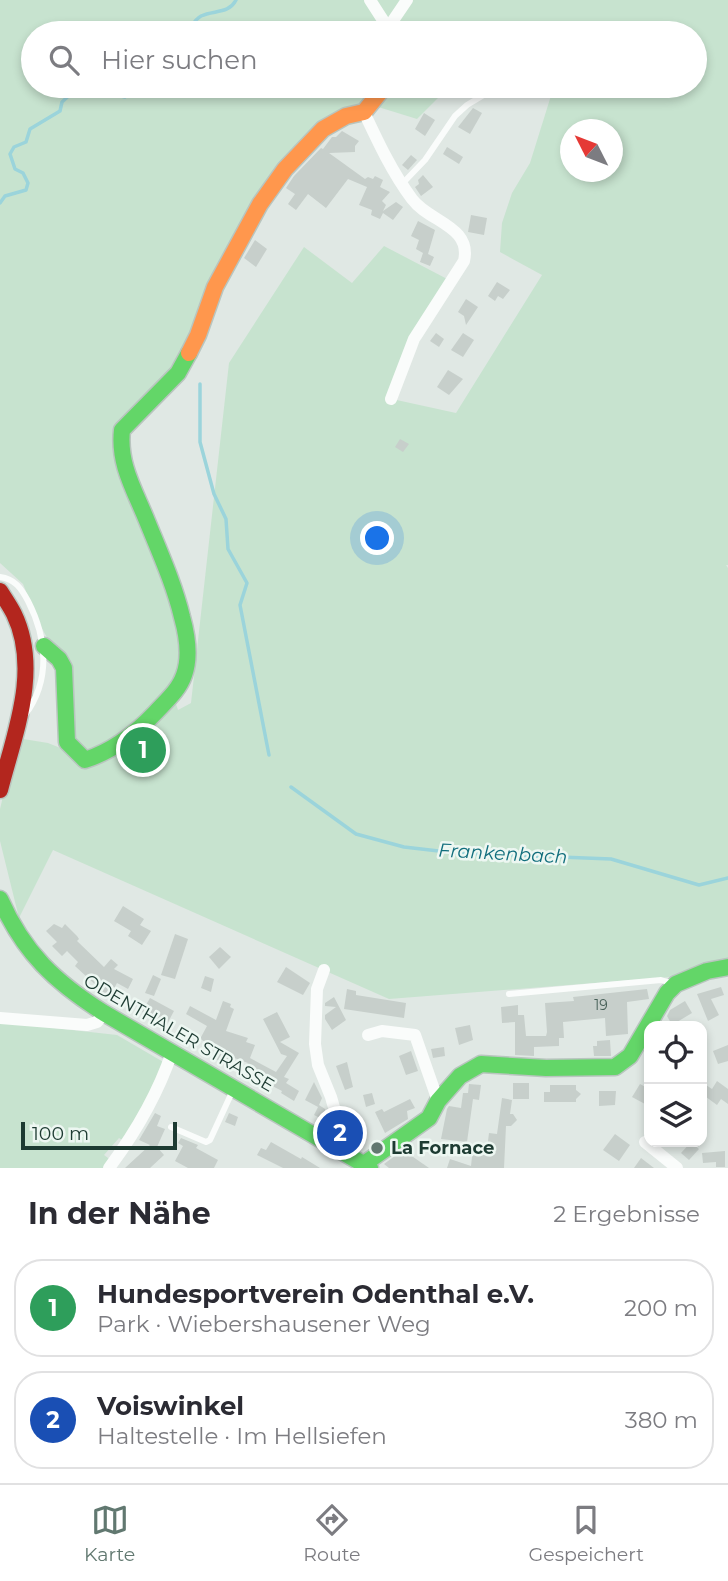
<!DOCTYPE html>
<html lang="de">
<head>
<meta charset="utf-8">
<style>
	:root { --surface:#fff; --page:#f7f7f7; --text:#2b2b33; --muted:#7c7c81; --line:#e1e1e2; --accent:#617870 }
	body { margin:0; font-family:Montserrat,sans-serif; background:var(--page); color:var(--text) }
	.controls { position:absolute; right:21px; bottom:21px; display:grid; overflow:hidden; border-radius:14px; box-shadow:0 4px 10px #0003 }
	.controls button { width:63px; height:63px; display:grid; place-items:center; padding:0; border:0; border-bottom:2px solid var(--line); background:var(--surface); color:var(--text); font:35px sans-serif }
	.compass { position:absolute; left:560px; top:119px; width:63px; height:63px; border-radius:50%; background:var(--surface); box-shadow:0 4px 10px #0003; rotate:312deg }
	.scale { position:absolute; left:21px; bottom:18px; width:156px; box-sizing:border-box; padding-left:7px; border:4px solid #1d3b32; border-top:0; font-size:19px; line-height:24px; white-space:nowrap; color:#1d3b32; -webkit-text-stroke:5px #edf7f2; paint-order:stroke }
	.you { position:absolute; left:378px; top:539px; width:24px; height:24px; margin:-18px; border:5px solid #fff; border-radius:50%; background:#1a73e8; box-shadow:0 0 0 10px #1a73e833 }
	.badge { display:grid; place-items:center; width:46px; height:46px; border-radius:50%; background:var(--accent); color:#fff; font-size:23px; font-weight:700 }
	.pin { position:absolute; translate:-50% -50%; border:4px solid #fff; box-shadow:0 2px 7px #0006 }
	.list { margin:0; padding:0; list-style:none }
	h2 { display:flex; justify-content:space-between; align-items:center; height:91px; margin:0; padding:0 28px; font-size:30px }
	h2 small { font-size:23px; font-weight:400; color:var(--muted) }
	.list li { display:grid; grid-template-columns:46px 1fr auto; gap:21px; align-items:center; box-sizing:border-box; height:98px; margin:0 14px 14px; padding:0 14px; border:2px solid var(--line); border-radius:28px }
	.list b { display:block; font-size:26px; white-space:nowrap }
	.list p { margin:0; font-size:23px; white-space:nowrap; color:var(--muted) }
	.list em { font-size:23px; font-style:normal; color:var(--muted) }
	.icon { flex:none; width:38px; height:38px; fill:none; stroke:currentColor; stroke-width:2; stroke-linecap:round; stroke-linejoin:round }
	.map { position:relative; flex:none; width:728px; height:1168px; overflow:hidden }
	.search { position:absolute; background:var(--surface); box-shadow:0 4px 10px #0003; left:21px; right:21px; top:21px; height:77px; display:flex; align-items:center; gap:18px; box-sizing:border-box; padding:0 24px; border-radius:38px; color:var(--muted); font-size:26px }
	.sheet { height:315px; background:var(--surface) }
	nav { display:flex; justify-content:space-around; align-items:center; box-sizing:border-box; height:98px; border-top:2px solid var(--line); background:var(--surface); font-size:19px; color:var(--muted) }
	nav a { display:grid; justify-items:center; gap:4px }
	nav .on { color:var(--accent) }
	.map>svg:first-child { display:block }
	.green { fill:#c7e3cf; fill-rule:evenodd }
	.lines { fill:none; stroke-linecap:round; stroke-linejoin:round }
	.stream { stroke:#9bd4db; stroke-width:3.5 }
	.building { fill:#c7cfcb }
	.fast-casing { stroke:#b9c5bf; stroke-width:19 }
	.slow-casing { stroke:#b9c5bf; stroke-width:19 }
	.jam-casing { stroke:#b9c5bf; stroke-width:19 }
	.lane { stroke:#fafcfb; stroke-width:6 }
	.street { stroke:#fafcfb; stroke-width:12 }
	.fast { stroke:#63d668; stroke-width:16 }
	.slow { stroke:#ff974d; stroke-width:16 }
	.jam { stroke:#b3261e; stroke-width:16 }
	.poi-dot { fill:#617870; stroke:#edf7f2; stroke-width:2.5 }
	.labels { text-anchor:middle; stroke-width:5; stroke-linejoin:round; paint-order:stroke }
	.number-label { font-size:14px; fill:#486159 }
	.street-label { font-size:18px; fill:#1d3b32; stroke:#edf7f2 }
	.poi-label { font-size:18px; font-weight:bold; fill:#1d3b32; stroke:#edf7f2; text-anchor:start }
	.water-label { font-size:19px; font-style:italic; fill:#116e7d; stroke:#edf7f2 }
</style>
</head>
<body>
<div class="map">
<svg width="728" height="1168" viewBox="0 0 728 1168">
	<rect width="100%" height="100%" fill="#e0e8e4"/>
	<g class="green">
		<polygon points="0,0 371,0 389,33 33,33 33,86 385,86 283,168 197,334 118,443 172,583 183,679 96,757 75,752 65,691 51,645 38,621 23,584 0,563"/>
		<polygon points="375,0 406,0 390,24"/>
		<path d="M 409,0 L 728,0 L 728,565 L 726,565 L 728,568 L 728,963 L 671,977 L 389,999 L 53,850 L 19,918 L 0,841 L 0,809 L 17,738 L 48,743 L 93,761 L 174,698 L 178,710 L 191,703 L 229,363 L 304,247 L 352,283 L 384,246 L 451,281 L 436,307 L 392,399 L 456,413 L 542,275 L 500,252 L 502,223 L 512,193 L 530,163 L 554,86 L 695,86 L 695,33 L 392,33 ZM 570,130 L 612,130 L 612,172 L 570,172 Z"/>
		<polygon points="388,86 450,86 417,119 375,106"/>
		<polygon points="0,1022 117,1035 165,1063 126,1142 119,1138 104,1155 112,1161 106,1168 0,1168"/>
	</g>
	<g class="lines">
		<g class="stream">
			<path d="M 186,33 C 191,28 194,20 201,16 C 214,10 229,14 236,0"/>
			<polyline points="0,203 5,196 26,190 28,183 23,173 15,169 10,154 14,147 26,142 30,129 60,111 62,102 75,90 95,95 105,92 125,97 130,86"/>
			<polyline points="200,384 200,442 214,494 226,519 228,549 247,583 240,605 269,755"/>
			<polyline points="291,787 356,834 404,847 456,853 611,859 699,885 728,878"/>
		</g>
	</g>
	<g class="building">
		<polygon points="473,108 482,113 470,134 458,127"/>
		<polygon points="424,113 435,120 425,136 415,129"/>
		<polygon points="342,131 359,141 355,146 355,152 329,153 365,179 368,177 373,179 375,176 383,180 380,187 390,192 382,201 386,205 383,211 396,202 403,207 393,220 383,213 380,219 371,215 372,210 359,205 367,187 348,179 326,208 308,194 296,210 288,204 295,194 286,188 294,176 321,148 323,149 332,137 336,137"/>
		<polygon points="447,147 463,157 459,164 443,154"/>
		<polygon points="411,155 417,160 408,170 402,165"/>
		<polygon points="423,175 433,187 421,196 415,187 419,184 418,180"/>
		<polygon points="471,215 487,218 484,235 468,232"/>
		<polygon points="418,221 435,230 428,254 434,257 430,266 420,262 423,253 416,249 419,240 411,236"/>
		<polygon points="255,240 267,249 256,267 244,258"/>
		<polygon points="497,282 510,290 503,299 498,296 495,301 488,296"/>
		<polygon points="466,299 478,307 466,325 464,316 458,312"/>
		<polygon points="436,333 444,339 439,347 430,341"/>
		<polygon points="463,333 474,340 463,357 451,350"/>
		<polygon points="448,370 463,379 449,395 437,387"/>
		<polygon points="400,439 409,444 403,452 395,447"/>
		<polygon points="123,906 144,919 140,925 151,931 142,945 128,936 131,931 114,921"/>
		<polygon points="54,924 62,928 65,924 77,936 79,939 77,941 104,967 111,959 118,965 114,969 133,979 128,989 117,983 109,998 99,991 100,989 75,966 78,962 67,951 62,956 52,946 57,942 46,931"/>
		<polygon points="175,934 188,939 175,979 161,975"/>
		<polygon points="220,947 231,957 219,969 209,957"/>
		<polygon points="286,967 310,983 303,995 277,982"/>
		<polygon points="153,975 161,979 154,996 145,993"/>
		<polygon points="205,976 214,979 211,992 201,988"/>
		<polygon points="721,987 724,995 711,999 719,1015 708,1021 697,994"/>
		<polygon points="347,989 356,991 356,995 406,1003 404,1018 344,1009"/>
		<polygon points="647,989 649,999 627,1002 628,1034 606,1036 605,1018 563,1022 564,1038 559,1038 559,1046 534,1047 534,1056 515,1055 515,1022 502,1023 501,1007 518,1005 518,1015 524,1015 526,1036 546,1036 547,1032 545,1003 574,1001 573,997"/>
		<polygon points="334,997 346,1020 332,1030 325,1019 325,1015 336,1007 325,1006 325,1003"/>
		<polygon points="150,998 174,1011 166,1026 142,1012"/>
		<polygon points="223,1001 231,1004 230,1007 234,1009 226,1031 248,1038 246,1042 255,1045 250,1058 276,1072 287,1056 281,1054 263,1019 277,1012 290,1037 280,1042 299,1053 284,1077 289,1079 286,1083 299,1091 294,1101 281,1093 282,1091 251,1075 244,1070 248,1063 229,1056 226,1064 213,1058 217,1048 200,1039 207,1026 186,1014 190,1006 216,1020"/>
		<polygon points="685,1001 692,1013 672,1025 667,1016 670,1010"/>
		<polygon points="470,1025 473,1040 459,1045 455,1028"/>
		<polygon points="610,1040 611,1056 594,1056 593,1046 597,1046 597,1041"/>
		<polygon points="728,1045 728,1061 718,1064 713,1051"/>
		<polygon points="444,1047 445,1056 433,1058 431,1049"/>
		<polygon points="411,1051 418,1071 406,1075 399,1056"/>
		<polygon points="347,1062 353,1087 345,1090 336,1066"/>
		<polygon points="717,1081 728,1089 728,1104 721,1099 717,1105 702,1094 706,1085 712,1089"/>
		<polygon points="314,1082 322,1098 319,1105 325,1109 328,1118 326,1121 314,1115 318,1107 305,1100"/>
		<rect x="513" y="1083" width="16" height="16"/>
		<polygon points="469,1084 481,1085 479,1100 473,1099 467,1142 441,1139 447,1109 449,1106 461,1108 463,1093 468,1093"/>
		<polygon points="640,1084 649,1089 649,1098 645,1104 632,1097"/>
		<polygon points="550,1085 576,1085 576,1090 581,1094 576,1099 576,1102 544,1102 544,1092 550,1092"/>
		<polygon points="599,1091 616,1091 615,1105 599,1106"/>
		<polygon points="372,1093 375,1104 366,1107 363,1095"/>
		<polygon points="502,1098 512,1100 510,1114 513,1114 517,1120 511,1126 506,1126 504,1168 447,1168 450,1159 471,1166 473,1148 487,1149 489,1133 497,1134"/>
		<polygon points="410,1099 415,1108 407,1111 408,1119 385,1133 375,1112 382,1109 384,1112"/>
		<polygon points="155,1113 161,1116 157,1126 165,1129 157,1147 164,1155 150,1168 125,1168 150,1145 139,1140"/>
		<polygon points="229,1113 238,1117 235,1126 225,1122"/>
		<polygon points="615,1134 630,1145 619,1161 603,1150"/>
		<polygon points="181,1138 198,1145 196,1148 218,1160 214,1168 188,1168 175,1161 183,1146 178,1143"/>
		<polygon points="271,1142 301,1159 302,1157 320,1168 283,1168 257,1155 261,1148 266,1150"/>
		<polygon points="691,1142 699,1149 689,1160 681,1153"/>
		<polygon points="403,1150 429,1168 389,1168 384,1164"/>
		<polygon points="725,1151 725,1167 716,1167 716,1162 703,1163 702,1153"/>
		<polygon points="641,1158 654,1168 634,1168"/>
	</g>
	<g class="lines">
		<defs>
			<g id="fast">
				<path d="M 44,646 L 59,659 L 64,668 L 67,742 L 85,760 C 113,751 135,734 155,713 C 166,701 179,690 184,675 C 191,656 187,635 182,617 C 174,584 160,553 147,521 C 135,491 118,464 122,430 L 178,373 L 189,353"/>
				<path d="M 0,899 C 24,953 55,982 104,1013 L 370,1168"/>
				<polyline points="364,1164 429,1118 438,1101 460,1076 481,1064 546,1068 615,1067 630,1056 667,993 676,984 707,971 728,967"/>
			</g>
			<polyline id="slow" points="189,353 198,335 215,287 260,204 285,169 323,129 346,116 364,112 385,86"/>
			<path id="jam" d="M 0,591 C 5,599 10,606 14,614 C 41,670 14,735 0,790"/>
		</defs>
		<use href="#fast" class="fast-casing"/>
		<use href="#slow" class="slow-casing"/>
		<use href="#jam" class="jam-casing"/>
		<g class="lane">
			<polyline points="402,184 425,160 455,116 467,105 487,93"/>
			<path d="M 0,577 C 15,579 21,588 28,601 C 47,638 51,680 25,715"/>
			<polyline points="509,994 661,980 674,984"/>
			<polyline points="171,1127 206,1142 210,1140 233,1090"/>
		</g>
		<g class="street">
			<polyline points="370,0 388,28 388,33"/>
			<polyline points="388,28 407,0"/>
			<path d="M 364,112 C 378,142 392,172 412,199 C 429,222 472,226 464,261 L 414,339 L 391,399"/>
			<polyline points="324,970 317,989 315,1044 318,1065 331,1097 339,1125 338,1148"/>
			<polyline points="0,1018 87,1025 97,1022 104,1013"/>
			<polyline points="368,1035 382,1031 415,1035 438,1101"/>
			<polyline points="645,1142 677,1168"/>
			<path d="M 109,1168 C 135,1133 158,1094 172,1052"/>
		</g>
		<use href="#fast" class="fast"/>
		<use href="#slow" class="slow"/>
		<use href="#jam" class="jam"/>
	</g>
	<circle class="poi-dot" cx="377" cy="1148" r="7"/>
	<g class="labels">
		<g class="number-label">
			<text x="601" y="1010">19</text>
		</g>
		<g class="street-label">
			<text transform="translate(179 1033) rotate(30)" y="6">ODENTHALER STRASSE</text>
		</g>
		<g class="poi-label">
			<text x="391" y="1154">La Fornace</text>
		</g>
		<g class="water-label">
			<text transform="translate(503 853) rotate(3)" y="7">Frankenbach</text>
		</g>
	</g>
</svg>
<div class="controls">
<button><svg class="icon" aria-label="locate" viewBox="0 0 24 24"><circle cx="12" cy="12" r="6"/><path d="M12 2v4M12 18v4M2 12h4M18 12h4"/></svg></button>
<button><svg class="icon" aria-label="layers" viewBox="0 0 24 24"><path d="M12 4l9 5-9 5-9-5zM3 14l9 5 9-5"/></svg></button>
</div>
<svg class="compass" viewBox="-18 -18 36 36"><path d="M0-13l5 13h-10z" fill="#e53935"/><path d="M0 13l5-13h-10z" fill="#7c7c81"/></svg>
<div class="scale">100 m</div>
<div class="you"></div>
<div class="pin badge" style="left:143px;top:750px;background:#2e9e5b">1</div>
<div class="pin badge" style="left:340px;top:1133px;background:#1a4fb4">2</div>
<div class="search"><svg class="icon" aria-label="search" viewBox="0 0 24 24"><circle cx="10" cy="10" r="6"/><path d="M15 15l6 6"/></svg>Hier suchen</div>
</div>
<section class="sheet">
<h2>In der Nähe<small>2 Ergebnisse</small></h2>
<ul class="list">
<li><span class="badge" style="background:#2e9e5b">1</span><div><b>Hundesportverein Odenthal e.V.</b><p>Park · Wiebershausener Weg</p></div><em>200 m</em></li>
<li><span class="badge" style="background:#1a4fb4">2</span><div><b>Voiswinkel</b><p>Haltestelle · Im Hellsiefen</p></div><em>380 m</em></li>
</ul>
</section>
<nav>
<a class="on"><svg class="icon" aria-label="map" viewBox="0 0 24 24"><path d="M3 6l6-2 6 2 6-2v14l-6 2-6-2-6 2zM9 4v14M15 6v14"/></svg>Karte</a>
<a><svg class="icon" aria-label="directions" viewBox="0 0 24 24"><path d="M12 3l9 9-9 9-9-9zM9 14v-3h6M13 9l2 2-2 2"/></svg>Route</a>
<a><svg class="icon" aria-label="saved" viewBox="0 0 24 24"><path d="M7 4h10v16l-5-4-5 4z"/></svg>Gespeichert</a>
</nav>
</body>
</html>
